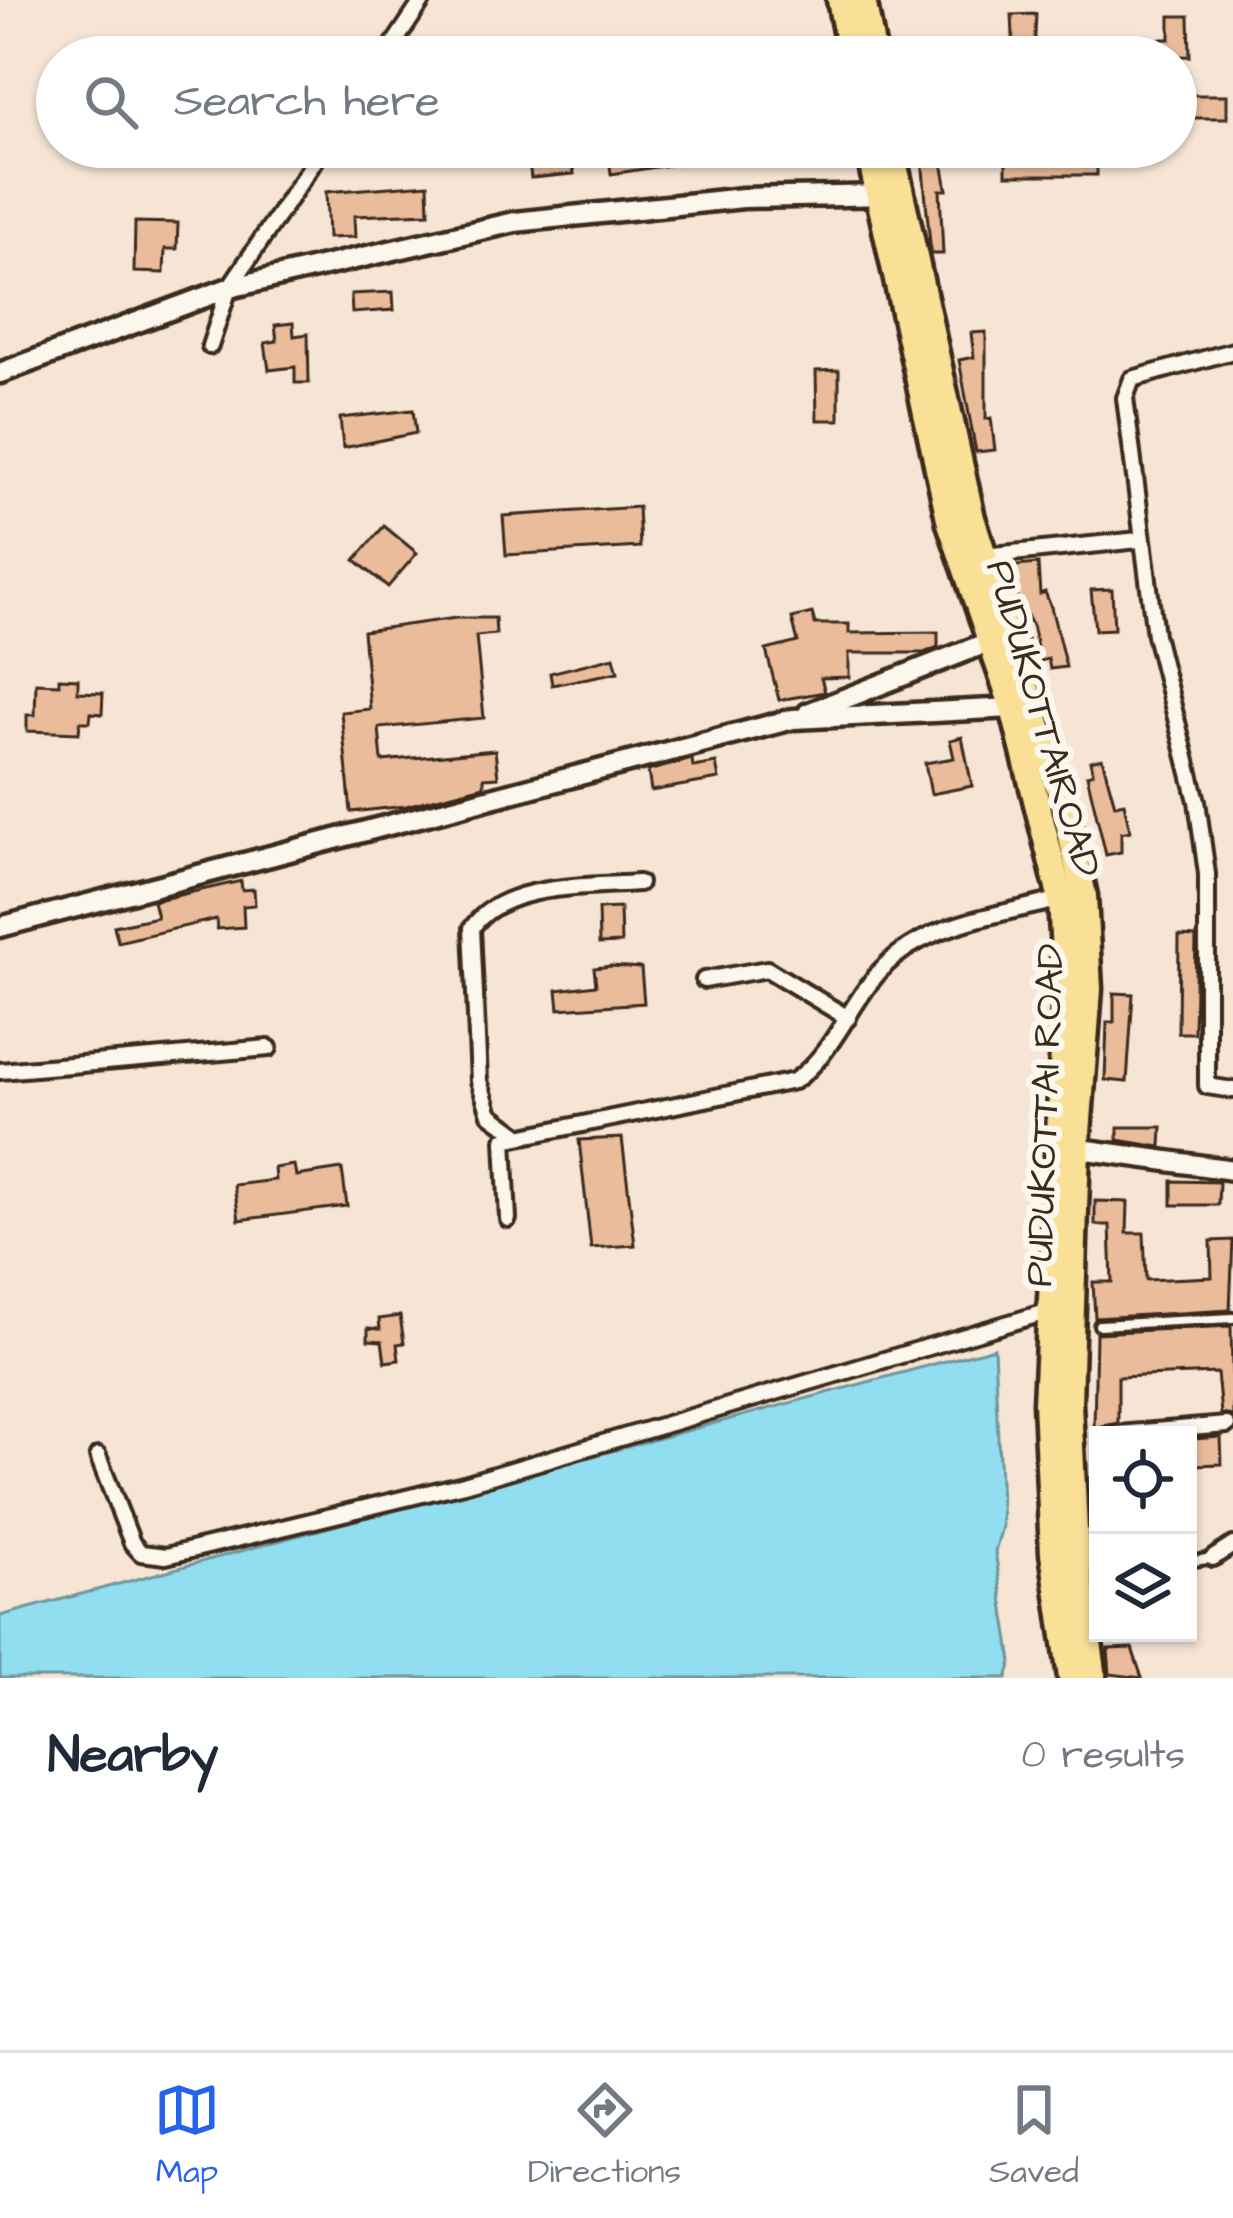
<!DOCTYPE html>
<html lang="en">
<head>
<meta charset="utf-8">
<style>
	:root { --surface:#fff; --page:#f6f6f7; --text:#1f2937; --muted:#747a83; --line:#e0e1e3; --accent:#2563eb }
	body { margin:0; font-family:"Architects Daughter",sans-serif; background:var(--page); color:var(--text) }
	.controls { position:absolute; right:36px; bottom:36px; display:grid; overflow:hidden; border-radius:0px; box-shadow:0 3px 9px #0004 }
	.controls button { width:108px; height:108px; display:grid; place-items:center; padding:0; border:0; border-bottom:3px solid var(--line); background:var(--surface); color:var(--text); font:60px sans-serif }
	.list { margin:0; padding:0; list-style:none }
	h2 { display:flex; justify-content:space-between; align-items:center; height:156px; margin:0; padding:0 48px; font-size:51px }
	h2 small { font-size:39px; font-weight:400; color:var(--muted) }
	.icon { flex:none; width:66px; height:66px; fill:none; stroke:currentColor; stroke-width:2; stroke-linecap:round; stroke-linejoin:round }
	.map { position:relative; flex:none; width:1233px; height:1678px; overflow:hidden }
	.search { position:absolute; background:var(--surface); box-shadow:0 3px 9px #0004; left:36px; right:36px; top:36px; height:132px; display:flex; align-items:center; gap:30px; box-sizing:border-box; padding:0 42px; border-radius:66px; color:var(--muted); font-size:45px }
	.sheet { height:372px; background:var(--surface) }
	nav { display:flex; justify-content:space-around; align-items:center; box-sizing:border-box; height:168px; border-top:3px solid var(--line); background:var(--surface); font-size:33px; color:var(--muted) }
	nav a { display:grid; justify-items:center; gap:6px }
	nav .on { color:var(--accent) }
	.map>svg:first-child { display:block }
	.water { fill:#91def0; stroke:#6f969c; stroke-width:3 }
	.building { fill:#ebbc9b; stroke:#3b2a1e; stroke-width:3 }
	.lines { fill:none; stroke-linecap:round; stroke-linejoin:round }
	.service-casing { stroke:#3b2a1e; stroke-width:16 }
	.minor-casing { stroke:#3b2a1e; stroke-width:22 }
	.tertiary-casing { stroke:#3b2a1e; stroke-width:27 }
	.trunk-casing { stroke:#3b2a1e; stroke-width:33 }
	.service { stroke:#fbf7ec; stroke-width:8 }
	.minor { stroke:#fbf7ec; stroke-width:14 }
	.tertiary { stroke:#fbf7ec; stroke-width:18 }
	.trunk { stroke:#fadf96; stroke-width:24 }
	.labels { text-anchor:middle; stroke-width:12; stroke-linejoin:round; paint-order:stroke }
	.street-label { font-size:39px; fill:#3b2a1e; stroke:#fbf7ec }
</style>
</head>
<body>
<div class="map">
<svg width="1233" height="1678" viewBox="0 0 1233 1678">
	<rect width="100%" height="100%" fill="#f6e5d4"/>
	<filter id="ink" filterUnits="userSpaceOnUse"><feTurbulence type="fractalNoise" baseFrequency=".00833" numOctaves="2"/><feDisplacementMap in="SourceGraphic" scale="24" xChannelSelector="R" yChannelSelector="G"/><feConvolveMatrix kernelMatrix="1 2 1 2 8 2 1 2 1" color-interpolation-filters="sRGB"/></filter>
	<g filter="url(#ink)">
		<polygon class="water" points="994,1348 1002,1527 995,1551 1012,1662 1007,1678 0,1678 0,1616"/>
		<g class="building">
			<polygon points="1036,14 1034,57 1014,57 1012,15"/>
			<polygon points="1170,16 1189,16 1190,56 1159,57 1159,39 1170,39"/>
			<rect x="1176" y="95" width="51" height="23"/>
			<polygon points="527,147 572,147 574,174 531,178"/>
			<polygon points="608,147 714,147 714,158 611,174"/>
			<polygon points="954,147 955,154 941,156 947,190 940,190 943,254 931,254 922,159 911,161 908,149"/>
			<polygon points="1006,147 1023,147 1023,157 1082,158 1082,147 1097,147 1097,175 1006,175"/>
			<polygon points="428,184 429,213 354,216 355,237 328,238 326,192"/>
			<polygon points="135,222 178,223 177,249 165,249 164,273 134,272"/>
			<polygon points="393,292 394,310 352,313 351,294"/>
			<polygon points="293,323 294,336 308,334 309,383 295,383 295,367 269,370 265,343 277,341 275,325"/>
			<polygon points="986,332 986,419 991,418 995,450 976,452 959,360 974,357 971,333"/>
			<polygon points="839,370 839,420 817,420 816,371"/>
			<polygon points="413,410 416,433 343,448 340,418"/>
			<polygon points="638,507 640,547 506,555 503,516"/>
			<polygon points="384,526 417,553 388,587 355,560"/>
			<polygon points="1038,564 1040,594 1045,592 1051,607 1066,667 1050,669 1048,659 1040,661 1032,625 1015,593 1016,566"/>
			<polygon points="1112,589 1114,629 1095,630 1091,590"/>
			<polygon points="812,613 815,624 849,624 849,633 938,632 938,647 924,653 849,653 849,677 821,678 825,692 779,700 766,650 798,642 792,618"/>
			<polygon points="456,618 495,618 496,634 476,636 484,718 379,728 382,761 495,750 498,777 484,778 484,786 406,806 351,812 341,712 370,709 363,631"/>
			<polygon points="614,657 618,672 552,685 550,673"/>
			<polygon points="59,678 78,679 78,692 103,693 102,714 91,713 90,722 80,722 79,733 27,731 27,715 35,715 36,683 59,684"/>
			<polygon points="962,737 972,786 931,794 925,763 954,758 950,740"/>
			<polygon points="1102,758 1115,805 1124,803 1130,831 1121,833 1121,852 1106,855 1087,775 1093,773 1090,761"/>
			<polygon points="692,759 693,767 716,763 719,779 651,791 648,771"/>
			<polygon points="241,881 242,890 254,889 255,905 243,906 244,927 217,929 216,919 118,942 114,926 157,917 153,901"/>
			<polygon points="620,908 621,943 599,944 598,909"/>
			<polygon points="1179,936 1196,937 1194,1033 1178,1033"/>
			<polygon points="611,966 641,968 644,1003 559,1009 557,990 596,985 594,968"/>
			<polygon points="1114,993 1133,994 1127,1082 1105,1080 1107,1022 1114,1022"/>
			<polygon points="1118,1127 1162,1127 1161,1147 1118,1140"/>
			<polygon points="622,1138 635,1245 591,1248 579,1140"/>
			<polygon points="294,1165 296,1176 342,1169 347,1206 239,1220 234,1185 275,1180 274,1168"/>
			<polygon points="1172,1181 1219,1182 1218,1205 1172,1205"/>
			<polygon points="1095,1201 1128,1202 1127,1233 1144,1233 1146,1280 1212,1277 1211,1241 1233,1240 1230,1310 1095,1318 1093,1282 1112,1282 1110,1225 1095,1225"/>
			<polygon points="400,1316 404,1343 397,1344 399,1360 385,1362 382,1341 368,1340 368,1328 380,1329 379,1319"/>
			<polygon points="1231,1326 1233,1416 1221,1414 1217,1373 1118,1377 1118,1423 1094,1428 1096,1333"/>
			<polygon points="1221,1437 1222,1464 1194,1465 1193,1439"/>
			<polygon points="1132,1648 1142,1678 1110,1674 1108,1649"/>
		</g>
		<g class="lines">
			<defs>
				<g id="service">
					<polyline points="1099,1325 1233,1318"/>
					<polyline points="1188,1562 1213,1558"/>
				</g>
				<g id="minor">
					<polyline points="385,57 423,0"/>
					<polyline points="210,346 229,288 324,147"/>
					<polyline points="1233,351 1132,379 1125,398 1155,635 1197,801 1207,874 1207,1086 1233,1090"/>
					<polyline points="984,556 1139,540"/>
					<polyline points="704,980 767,969 848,1018"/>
					<polyline points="0,1071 269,1048"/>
					<path d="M 517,1134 L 490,1114 L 479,1081 L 472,928 C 503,882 590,887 639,883"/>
					<path d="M 508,1219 L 504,1140 L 794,1081 C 830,1057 847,1011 874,978 C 917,923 997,916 1061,899"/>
					<polyline points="1106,1435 1227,1425"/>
					<polyline points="98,1456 132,1543 141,1553 166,1556 464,1484 1050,1311"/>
					<polyline points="1213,1558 1233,1545"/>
				</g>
				<g id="tertiary">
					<polyline points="0,373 229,288 515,222 743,198 889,195"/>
					<polyline points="808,713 989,642"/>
					<polyline points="0,927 793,719 1013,708"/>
					<polyline points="1066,1147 1233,1170"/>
				</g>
				<g id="trunk">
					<polyline points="840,0 851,57"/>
					<polyline points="863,0 874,57"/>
					<polyline points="868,147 950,523 1013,708 1061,899 1066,990 1046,1403 1053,1553 1071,1678"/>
					<polyline points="891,147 972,518 1064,804 1084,896 1089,989 1077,1146 1069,1403 1076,1551 1094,1678"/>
				</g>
			</defs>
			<use href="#service" class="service-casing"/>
			<use href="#minor" class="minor-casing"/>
			<use href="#tertiary" class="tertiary-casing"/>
			<use href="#trunk" class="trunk-casing"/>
			<use href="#service" class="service"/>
			<use href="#minor" class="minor"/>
			<use href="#tertiary" class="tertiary"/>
			<use href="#trunk" class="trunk"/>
		</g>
	</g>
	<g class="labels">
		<g class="street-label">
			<text transform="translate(1045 718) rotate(74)" y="14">PUDUKOTTAIROAD</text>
			<text transform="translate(1043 1115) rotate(-88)" y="14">PUDUKOTTAI ROAD</text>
		</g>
	</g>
</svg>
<div class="controls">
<button><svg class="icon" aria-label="locate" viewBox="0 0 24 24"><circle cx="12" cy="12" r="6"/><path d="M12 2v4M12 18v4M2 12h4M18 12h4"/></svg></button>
<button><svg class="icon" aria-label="layers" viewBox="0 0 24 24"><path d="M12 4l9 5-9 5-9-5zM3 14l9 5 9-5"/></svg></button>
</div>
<div class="search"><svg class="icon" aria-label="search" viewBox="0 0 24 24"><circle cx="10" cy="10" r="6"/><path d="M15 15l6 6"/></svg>Search here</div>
</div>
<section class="sheet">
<h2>Nearby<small>0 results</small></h2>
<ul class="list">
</ul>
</section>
<nav>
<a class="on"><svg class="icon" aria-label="map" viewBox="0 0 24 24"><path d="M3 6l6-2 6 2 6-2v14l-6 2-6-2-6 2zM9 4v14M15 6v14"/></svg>Map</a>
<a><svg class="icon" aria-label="directions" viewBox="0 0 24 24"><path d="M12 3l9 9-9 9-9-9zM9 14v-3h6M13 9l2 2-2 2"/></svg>Directions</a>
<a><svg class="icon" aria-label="saved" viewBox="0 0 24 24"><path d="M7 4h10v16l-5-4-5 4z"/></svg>Saved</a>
</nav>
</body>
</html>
